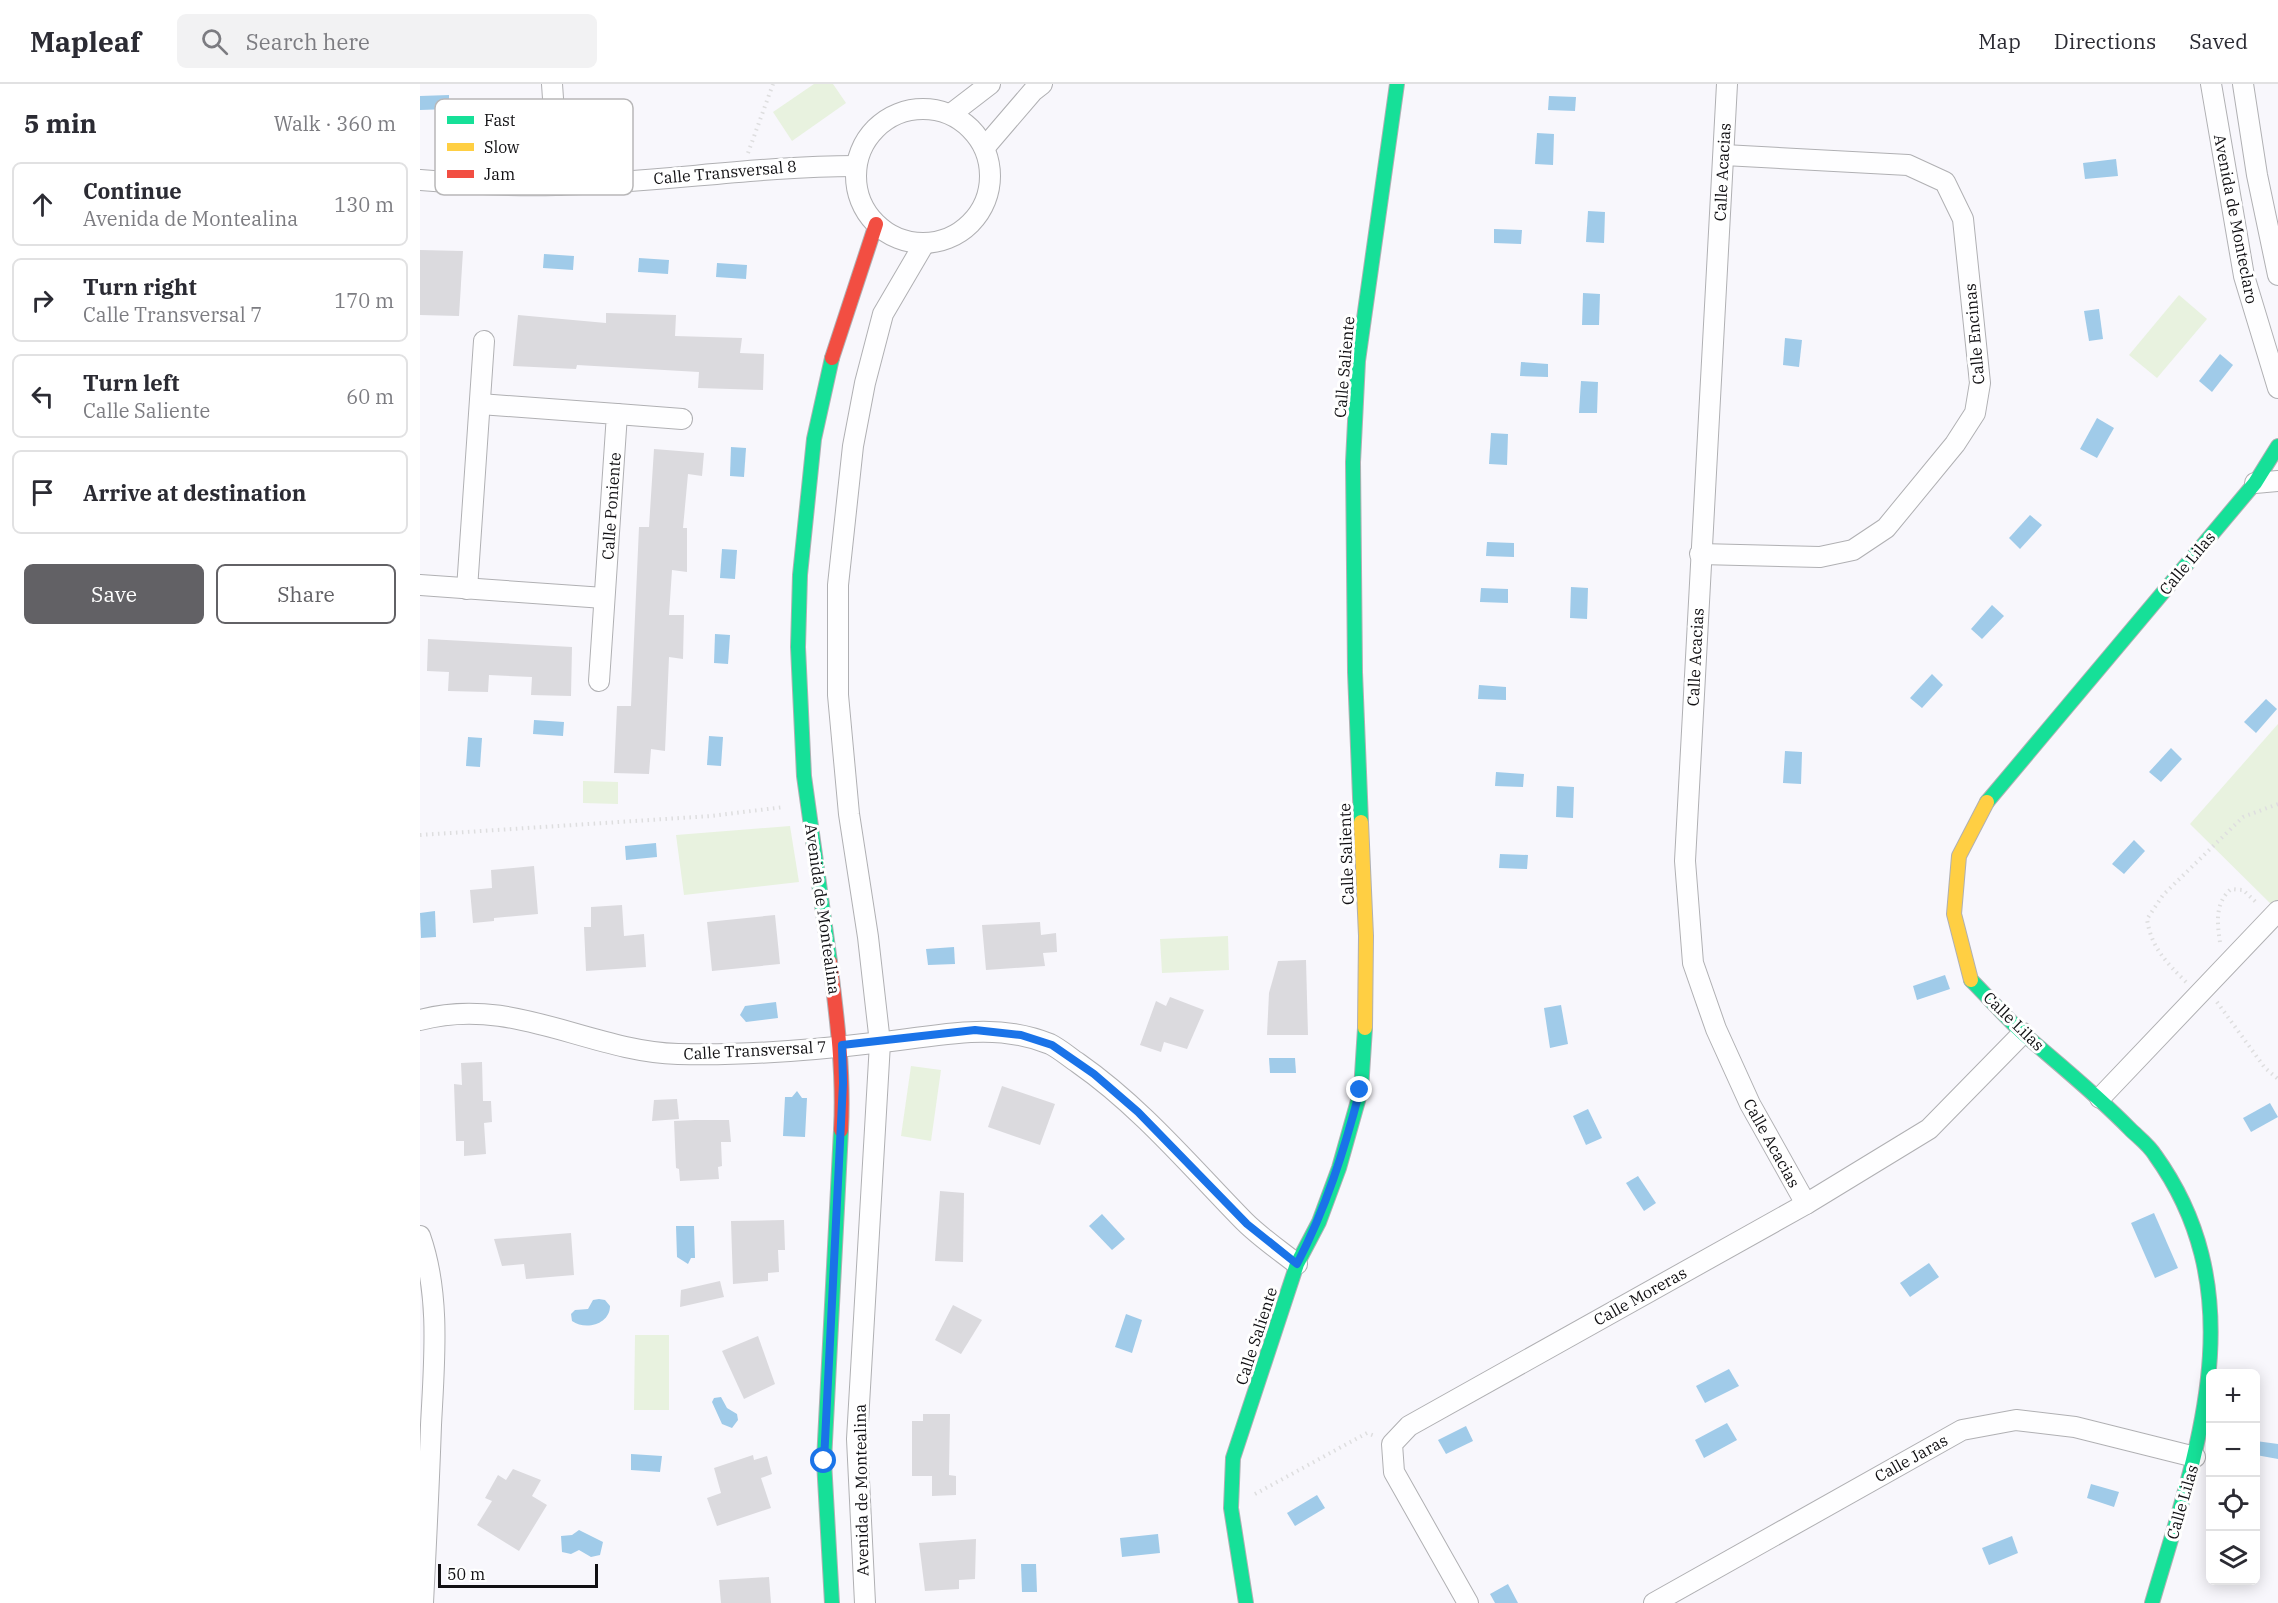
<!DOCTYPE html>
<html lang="en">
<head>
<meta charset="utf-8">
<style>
	:root { --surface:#fff; --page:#f2f2f3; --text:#2b2b33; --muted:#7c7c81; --line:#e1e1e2; --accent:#626165 }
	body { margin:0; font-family:"IBM Plex Serif",serif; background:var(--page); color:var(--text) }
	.controls { position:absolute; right:18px; bottom:18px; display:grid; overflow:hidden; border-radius:9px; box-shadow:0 3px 15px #0003 }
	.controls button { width:54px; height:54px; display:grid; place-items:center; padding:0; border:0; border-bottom:2px solid var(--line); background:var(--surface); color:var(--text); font:30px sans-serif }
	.scale { position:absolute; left:18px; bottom:15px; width:160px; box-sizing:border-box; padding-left:6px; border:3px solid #111013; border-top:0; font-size:16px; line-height:21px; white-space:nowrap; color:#111013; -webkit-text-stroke:4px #fff; paint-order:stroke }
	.stop { position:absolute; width:18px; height:18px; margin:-14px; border:4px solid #1a73e8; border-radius:50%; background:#fff }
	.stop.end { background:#1a73e8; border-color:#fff; box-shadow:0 2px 6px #0008 }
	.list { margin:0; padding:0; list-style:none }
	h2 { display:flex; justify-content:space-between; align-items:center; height:78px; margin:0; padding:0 24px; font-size:26px }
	h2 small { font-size:20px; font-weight:400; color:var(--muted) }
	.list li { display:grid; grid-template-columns:39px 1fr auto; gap:18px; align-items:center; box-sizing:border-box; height:84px; margin:0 12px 12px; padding:0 12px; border:2px solid var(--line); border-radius:9px }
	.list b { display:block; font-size:22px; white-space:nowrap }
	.list p { margin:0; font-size:20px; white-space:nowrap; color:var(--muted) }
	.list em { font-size:20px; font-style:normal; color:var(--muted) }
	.actions { display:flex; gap:12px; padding:18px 24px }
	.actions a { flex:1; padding:14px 0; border:2px solid var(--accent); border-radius:9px; text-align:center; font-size:21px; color:var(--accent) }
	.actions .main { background:var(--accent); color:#fff }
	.icon { flex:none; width:33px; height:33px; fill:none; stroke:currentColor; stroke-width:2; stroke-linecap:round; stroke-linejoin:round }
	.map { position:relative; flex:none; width:1858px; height:1519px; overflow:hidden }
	header { display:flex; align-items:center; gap:36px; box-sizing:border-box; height:84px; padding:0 30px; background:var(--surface); border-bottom:2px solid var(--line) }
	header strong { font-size:28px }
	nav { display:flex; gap:33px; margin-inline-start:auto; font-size:21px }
	.search { width:420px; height:54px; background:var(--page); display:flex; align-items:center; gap:15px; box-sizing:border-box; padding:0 21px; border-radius:9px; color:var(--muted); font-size:22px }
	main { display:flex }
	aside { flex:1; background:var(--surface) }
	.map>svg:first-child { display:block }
	.green { fill:#e8f2df }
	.water { fill:#a0cbe9 }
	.building { fill:#dbdade }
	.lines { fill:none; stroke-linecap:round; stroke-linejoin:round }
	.street-casing { stroke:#b0b0b3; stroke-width:22 }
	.fast-casing { stroke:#b0b0b3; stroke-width:16 }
	.slow-casing { stroke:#b0b0b3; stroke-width:16 }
	.jam-casing { stroke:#b0b0b3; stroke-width:16 }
	.path { stroke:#dededf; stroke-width:4; stroke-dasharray:1.5 4.5; stroke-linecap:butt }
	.street { stroke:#fefeff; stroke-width:20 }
	.fast { stroke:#16e098; stroke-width:14 }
	.slow { stroke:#ffcf43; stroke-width:14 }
	.jam { stroke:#f24e42; stroke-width:14 }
	.route { stroke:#1a73e8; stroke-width:8 }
	.labels { text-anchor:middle; stroke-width:6; stroke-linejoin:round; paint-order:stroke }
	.street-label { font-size:16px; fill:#111013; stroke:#fff }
	.key { fill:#fff; stroke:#b8b7b8; stroke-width:1.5 }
	.key-label { font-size:16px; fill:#111013 }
</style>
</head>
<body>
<header>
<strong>Mapleaf</strong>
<div class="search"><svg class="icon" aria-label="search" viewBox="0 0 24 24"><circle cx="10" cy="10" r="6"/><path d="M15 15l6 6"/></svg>Search here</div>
<nav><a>Map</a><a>Directions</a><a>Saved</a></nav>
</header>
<main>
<aside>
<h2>5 min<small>Walk · 360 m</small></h2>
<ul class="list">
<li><svg class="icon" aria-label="ahead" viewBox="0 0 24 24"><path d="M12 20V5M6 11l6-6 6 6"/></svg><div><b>Continue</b><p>Avenida de Montealina</p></div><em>130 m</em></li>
<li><svg class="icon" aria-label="right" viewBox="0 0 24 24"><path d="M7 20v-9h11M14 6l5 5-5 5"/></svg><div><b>Turn right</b><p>Calle Transversal 7</p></div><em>170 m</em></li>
<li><svg class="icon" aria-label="left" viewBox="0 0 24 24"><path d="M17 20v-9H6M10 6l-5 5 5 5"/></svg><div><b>Turn left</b><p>Calle Saliente</p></div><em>60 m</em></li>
<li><svg class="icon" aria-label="arrive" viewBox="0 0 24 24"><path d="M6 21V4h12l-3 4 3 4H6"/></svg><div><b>Arrive at destination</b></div></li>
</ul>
<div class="actions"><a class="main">Save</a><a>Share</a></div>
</aside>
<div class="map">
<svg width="1858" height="1519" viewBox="0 0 1858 1519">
	<rect width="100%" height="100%" fill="#f8f7fc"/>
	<g class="green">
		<polygon points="394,0 413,0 426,19 372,57 353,28"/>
		<polygon points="1759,211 1787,235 1737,294 1709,271"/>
		<polygon points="1858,640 1858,827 1770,740"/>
		<polygon points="163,697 198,698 198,720 163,719"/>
		<polygon points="370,742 379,798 264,811 256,751"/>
		<polygon points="808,852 809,886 742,889 740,855"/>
		<polygon points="491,982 521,986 511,1057 481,1052"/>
		<polygon points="215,1251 249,1251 249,1326 214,1326"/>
	</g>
	<g class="water">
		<polygon points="29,11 29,25 0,26 0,12"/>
		<polygon points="1129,12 1156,13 1155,27 1128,26"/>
		<polygon points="1117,49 1134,50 1133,81 1115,80"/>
		<polygon points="1696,75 1698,92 1665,95 1663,79"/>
		<polygon points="1168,127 1185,128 1184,159 1166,158"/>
		<polygon points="1074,145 1102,146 1101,160 1074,159"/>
		<polygon points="124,170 154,172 153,186 123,184"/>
		<polygon points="219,174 249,176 248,190 218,188"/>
		<polygon points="297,179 327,181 326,195 296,193"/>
		<polygon points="1163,209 1180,210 1179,241 1162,241"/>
		<polygon points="1679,225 1683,255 1669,257 1664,227"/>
		<polygon points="1365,254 1382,256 1379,283 1363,281"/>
		<polygon points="1800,270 1813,281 1792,308 1779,297"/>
		<polygon points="1101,278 1128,280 1128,293 1100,292"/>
		<polygon points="1161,297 1178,298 1177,329 1159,329"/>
		<polygon points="1677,334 1694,344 1677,374 1660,365"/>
		<polygon points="1071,349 1088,350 1087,381 1069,380"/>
		<polygon points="311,363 326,364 324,393 310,392"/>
		<polygon points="1610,431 1622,441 1600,465 1589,454"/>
		<polygon points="1067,458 1094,459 1094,473 1066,472"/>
		<polygon points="302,465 317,466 315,495 300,494"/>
		<polygon points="1151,503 1168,504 1167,535 1150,534"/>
		<polygon points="1061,504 1088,505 1088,519 1060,518"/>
		<polygon points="1572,521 1584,532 1562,555 1551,545"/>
		<polygon points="295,550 310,551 308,580 294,579"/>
		<polygon points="1512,590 1523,601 1502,624 1490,614"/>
		<polygon points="1059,601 1086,603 1086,616 1058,615"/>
		<polygon points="1846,615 1857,625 1836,649 1824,638"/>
		<polygon points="114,636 144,638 143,652 113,650"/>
		<polygon points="289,652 303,653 301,682 287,681"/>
		<polygon points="48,653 62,654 60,683 46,682"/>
		<polygon points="1751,664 1762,675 1741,698 1729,688"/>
		<polygon points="1365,667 1382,668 1381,700 1363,699"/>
		<polygon points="1076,688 1104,690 1103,703 1075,702"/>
		<polygon points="1137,702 1154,703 1153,734 1136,733"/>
		<polygon points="1714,756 1725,767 1704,790 1692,780"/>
		<polygon points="236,759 237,773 206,776 205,762"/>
		<polygon points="1080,770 1108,771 1107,785 1079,784"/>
		<polygon points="15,827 16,853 1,854 0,829"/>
		<polygon points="534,863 535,880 508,881 506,865"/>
		<polygon points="1525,891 1530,905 1497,916 1493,902"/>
		<polygon points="356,918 358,934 326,938 320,931 325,922"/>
		<polygon points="1141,921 1148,960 1130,964 1124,924"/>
		<polygon points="849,974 875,974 876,989 850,989"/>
		<polygon points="377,1007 382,1014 387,1014 385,1053 363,1052 365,1013 372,1013"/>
		<polygon points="1850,1019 1858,1033 1831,1048 1823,1034"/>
		<polygon points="1168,1025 1182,1054 1166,1061 1153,1032"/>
		<polygon points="1218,1092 1236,1119 1224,1127 1206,1099"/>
		<polygon points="1734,1129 1758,1184 1735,1194 1711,1139"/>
		<polygon points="682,1130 705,1155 692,1166 669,1142"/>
		<polygon points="256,1142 274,1142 275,1174 271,1174 268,1180 257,1173"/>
		<polygon points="1509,1179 1519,1193 1490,1213 1480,1199"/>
		<path d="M 179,1215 L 185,1216 L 190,1222 C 190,1240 166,1247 152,1237 L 151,1230 L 155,1226 L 168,1225 L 173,1216 Z"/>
		<polygon points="706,1230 722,1236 712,1269 695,1263"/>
		<polygon points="1309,1285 1319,1302 1285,1319 1276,1302"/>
		<polygon points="301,1313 307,1324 317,1330 318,1336 312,1344 302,1340 292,1318 294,1314"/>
		<polygon points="1307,1339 1317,1356 1284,1374 1275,1356"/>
		<polygon points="1046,1342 1053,1357 1026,1370 1018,1356"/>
		<polygon points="1836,1357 1858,1360 1858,1375 1836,1371"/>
		<polygon points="211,1370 242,1372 240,1388 211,1386"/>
		<polygon points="1671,1400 1699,1408 1694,1423 1667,1414"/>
		<polygon points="897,1411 905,1424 875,1442 867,1429"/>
		<polygon points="159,1446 183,1458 180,1471 171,1473 159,1466 151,1470 142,1468 141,1452 152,1451"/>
		<polygon points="738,1450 740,1469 702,1473 700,1454"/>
		<polygon points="1592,1452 1598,1469 1569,1481 1562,1464"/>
		<polygon points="616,1480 617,1508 602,1508 601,1480"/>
		<polygon points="1088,1500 1098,1519 1075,1519 1070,1510"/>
	</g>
	<g class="building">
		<polygon points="0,166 43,167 39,232 0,231"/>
		<polygon points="186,229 256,231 255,252 322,254 320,269 344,270 343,306 278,304 279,288 157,281 156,285 93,282 98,231 186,239"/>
		<polygon points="234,365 284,369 282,392 268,390 263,444 267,444 267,488 252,486 249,531 264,531 263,575 249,573 245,667 231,665 229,690 194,689 197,622 211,622 219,443 229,443"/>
		<polygon points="8,555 152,563 151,612 111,611 112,593 69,591 68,608 28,607 29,588 7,587"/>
		<polygon points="114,782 118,830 74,834 74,837 53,839 50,806 72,804 71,786"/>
		<polygon points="202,821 204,852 224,850 226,883 166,887 164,843 171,843 171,823"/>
		<polygon points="355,831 360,880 292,887 287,838"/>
		<polygon points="620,838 621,851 636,849 637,868 623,869 625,882 566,886 562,841"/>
		<polygon points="886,876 888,951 847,951 849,909 858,877"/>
		<polygon points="750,913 784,926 767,965 744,958 741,968 720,961 736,917 746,922"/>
		<polygon points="62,978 63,1017 71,1017 72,1038 64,1039 66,1070 44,1072 44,1057 36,1057 34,1000 42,1001 41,979"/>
		<polygon points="582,1002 635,1020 620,1061 568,1043"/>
		<polygon points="257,1015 259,1035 232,1037 234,1016"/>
		<polygon points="275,1036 309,1036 311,1058 301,1058 302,1082 298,1083 299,1095 260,1097 259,1085 256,1084 254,1037"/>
		<polygon points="520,1107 544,1109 543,1178 515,1177"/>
		<polygon points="364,1136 365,1166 358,1166 359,1188 348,1189 348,1197 313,1200 311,1137"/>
		<polygon points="151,1149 154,1191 106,1195 104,1180 82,1182 74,1155"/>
		<polygon points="300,1197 304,1213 260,1223 261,1206"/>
		<polygon points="533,1221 562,1236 541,1270 515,1256"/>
		<polygon points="338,1252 355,1300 324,1315 302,1267"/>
		<polygon points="503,1330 530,1330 529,1391 536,1392 536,1411 512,1412 512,1392 492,1392 492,1337 503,1337"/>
		<polygon points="333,1371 334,1376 347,1372 352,1390 341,1394 351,1424 297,1442 287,1414 301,1409 294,1384"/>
		<polygon points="93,1385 121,1396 112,1412 127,1421 99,1467 57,1441 72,1417 65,1414 78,1391 86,1396"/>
		<polygon points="556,1455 555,1495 539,1496 539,1505 505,1507 499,1459"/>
		<polygon points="349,1493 351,1519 301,1519 299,1496"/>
	</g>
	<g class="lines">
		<defs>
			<g id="street">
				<polyline points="132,0 139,101"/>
				<polyline points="1307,0 1265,777 1273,879 1296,945 1330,1020 1386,1120"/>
				<polyline points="1791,0 1824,192 1858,304"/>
				<polyline points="1823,0 1837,91 1858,191"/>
				<circle cx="503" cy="92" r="67"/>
				<polyline points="531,30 570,0"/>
				<polyline points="565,63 613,7 622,0"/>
				<path d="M 0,96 C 46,100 90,102 136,101 C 236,99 336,82 436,82"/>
				<polyline points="60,320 197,330 179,597"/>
				<polyline points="197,330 262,335"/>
				<polyline points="1835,399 1858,397"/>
				<polyline points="1280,470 1400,473 1433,466 1466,444 1535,360 1555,329 1560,299 1543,135 1525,98 1488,81 1304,71"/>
				<polyline points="0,501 184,514"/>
				<polyline points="47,505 64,257"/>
				<path d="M 0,936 C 92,911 168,967 258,970 C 325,972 395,966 462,958 C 521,952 573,937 630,960 C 640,965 649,973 658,979 C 721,1023 771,1083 824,1137 C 840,1153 859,1166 877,1180"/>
				<polyline points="1680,1014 1858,827"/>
				<path d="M 0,1152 C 21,1211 14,1280 11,1341 C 9,1401 6,1460 3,1519"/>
				<polyline points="445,1519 437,1355 460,959 448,853 429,730 418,611 418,501 433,362 445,299 463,230 504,160"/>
				<polyline points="1048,1519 974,1388 972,1360 989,1342 1386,1120 1509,1045 1603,949"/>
				<polyline points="1234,1519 1542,1346 1596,1336 1655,1343 1775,1373"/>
			</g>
			<g id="fast">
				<polyline points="1567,718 1835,399 1858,362"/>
				<polyline points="941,738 935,588 933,378 938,277 977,0"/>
				<polyline points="410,878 384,692 378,563 380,491 394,355 412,274"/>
				<path d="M 1551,896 C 1569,914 1586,934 1605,951 C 1641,982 1677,1011 1710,1045 C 1718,1053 1729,1061 1735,1071 C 1837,1213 1776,1369 1732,1519"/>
				<polyline points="412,1519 404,1377 421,1046"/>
				<polyline points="826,1519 811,1424 813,1374 877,1180 899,1138 919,1084 941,1006 945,944"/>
			</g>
			<g id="slow">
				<polyline points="941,738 946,852 945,944"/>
				<polyline points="1551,896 1534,830 1539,772 1567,718"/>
			</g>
			<g id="jam">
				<polyline points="412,274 456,140"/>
				<path d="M 410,878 C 417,934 424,988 421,1046"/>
			</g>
		</defs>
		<use href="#street" class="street-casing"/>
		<use href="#fast" class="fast-casing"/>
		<use href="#slow" class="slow-casing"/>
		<use href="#jam" class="jam-casing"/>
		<g class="path">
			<polyline points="328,69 353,0"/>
			<polyline points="0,751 291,732 364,723"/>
			<path d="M 1800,858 C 1797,838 1795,819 1811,805 L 1823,806 L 1838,820"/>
			<path d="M 1766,898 C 1746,878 1731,863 1727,835 L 1743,811 L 1823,733 L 1858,720"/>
			<polyline points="1797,918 1845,984 1858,995"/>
			<polyline points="835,1410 947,1349 955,1352"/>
		</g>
		<use href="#street" class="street"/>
		<use href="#fast" class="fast"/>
		<use href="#slow" class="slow"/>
		<use href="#jam" class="jam"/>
	</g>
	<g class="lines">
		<path class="route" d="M 404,1377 L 423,999 L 422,961 L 555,946 L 601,951 L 632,961 L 674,990 L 718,1028 L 827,1140 L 877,1180 C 906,1124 924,1067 940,1006"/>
	</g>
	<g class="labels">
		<g class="street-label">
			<text transform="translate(305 88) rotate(-5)" y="6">Calle Transversal 8</text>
			<text transform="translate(1302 88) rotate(-87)" y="6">Calle Acacias</text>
			<text transform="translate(1816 135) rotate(79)" y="6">Avenida de Monteclaro</text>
			<text transform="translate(1554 250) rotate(-95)" y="6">Calle Encinas</text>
			<text transform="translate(924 283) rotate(-85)" y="6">Calle Saliente</text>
			<text transform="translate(191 422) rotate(-86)" y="6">Calle Poniente</text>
			<text transform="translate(1767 479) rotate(-50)" y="6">Calle Lilas</text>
			<text transform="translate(1275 573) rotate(-87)" y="6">Calle Acacias</text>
			<text transform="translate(926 770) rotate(-92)" y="6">Calle Saliente</text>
			<text transform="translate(403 825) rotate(82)" y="6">Avenida de Montealina</text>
			<text transform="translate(1594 937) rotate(44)" y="6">Calle Lilas</text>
			<text transform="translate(335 966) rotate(-3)" y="6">Calle Transversal 7</text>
			<text transform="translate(1352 1059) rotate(61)" y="6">Calle Acacias</text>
			<text transform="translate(1220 1212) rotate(-29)" y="6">Calle Moreras</text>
			<text transform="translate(836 1252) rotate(-72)" y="6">Calle Saliente</text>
			<text transform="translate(1491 1374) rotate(-29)" y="6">Calle Jaras</text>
			<text transform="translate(441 1406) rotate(-91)" y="6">Avenida de Montealina</text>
			<text transform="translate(1762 1418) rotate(-74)" y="6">Calle Lilas</text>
		</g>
	</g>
	<rect x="15" y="15" width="198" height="96" rx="9" class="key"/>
	<rect x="27" y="32" width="27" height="8" fill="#16e098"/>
	<rect x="27" y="59" width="27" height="8" fill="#ffcf43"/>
	<rect x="27" y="86" width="27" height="8" fill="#f24e42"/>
	<g class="key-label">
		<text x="64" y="42">Fast</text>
		<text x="64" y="69">Slow</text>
		<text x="64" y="96">Jam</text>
	</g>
</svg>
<div class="controls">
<button>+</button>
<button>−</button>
<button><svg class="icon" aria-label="locate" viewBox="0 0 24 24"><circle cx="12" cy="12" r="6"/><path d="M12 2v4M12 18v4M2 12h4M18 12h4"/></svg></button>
<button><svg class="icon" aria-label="layers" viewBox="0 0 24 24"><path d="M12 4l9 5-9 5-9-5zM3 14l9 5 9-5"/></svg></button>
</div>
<div class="scale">50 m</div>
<div class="stop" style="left:404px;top:1377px"></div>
<div class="stop end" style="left:940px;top:1006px"></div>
</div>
</main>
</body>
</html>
